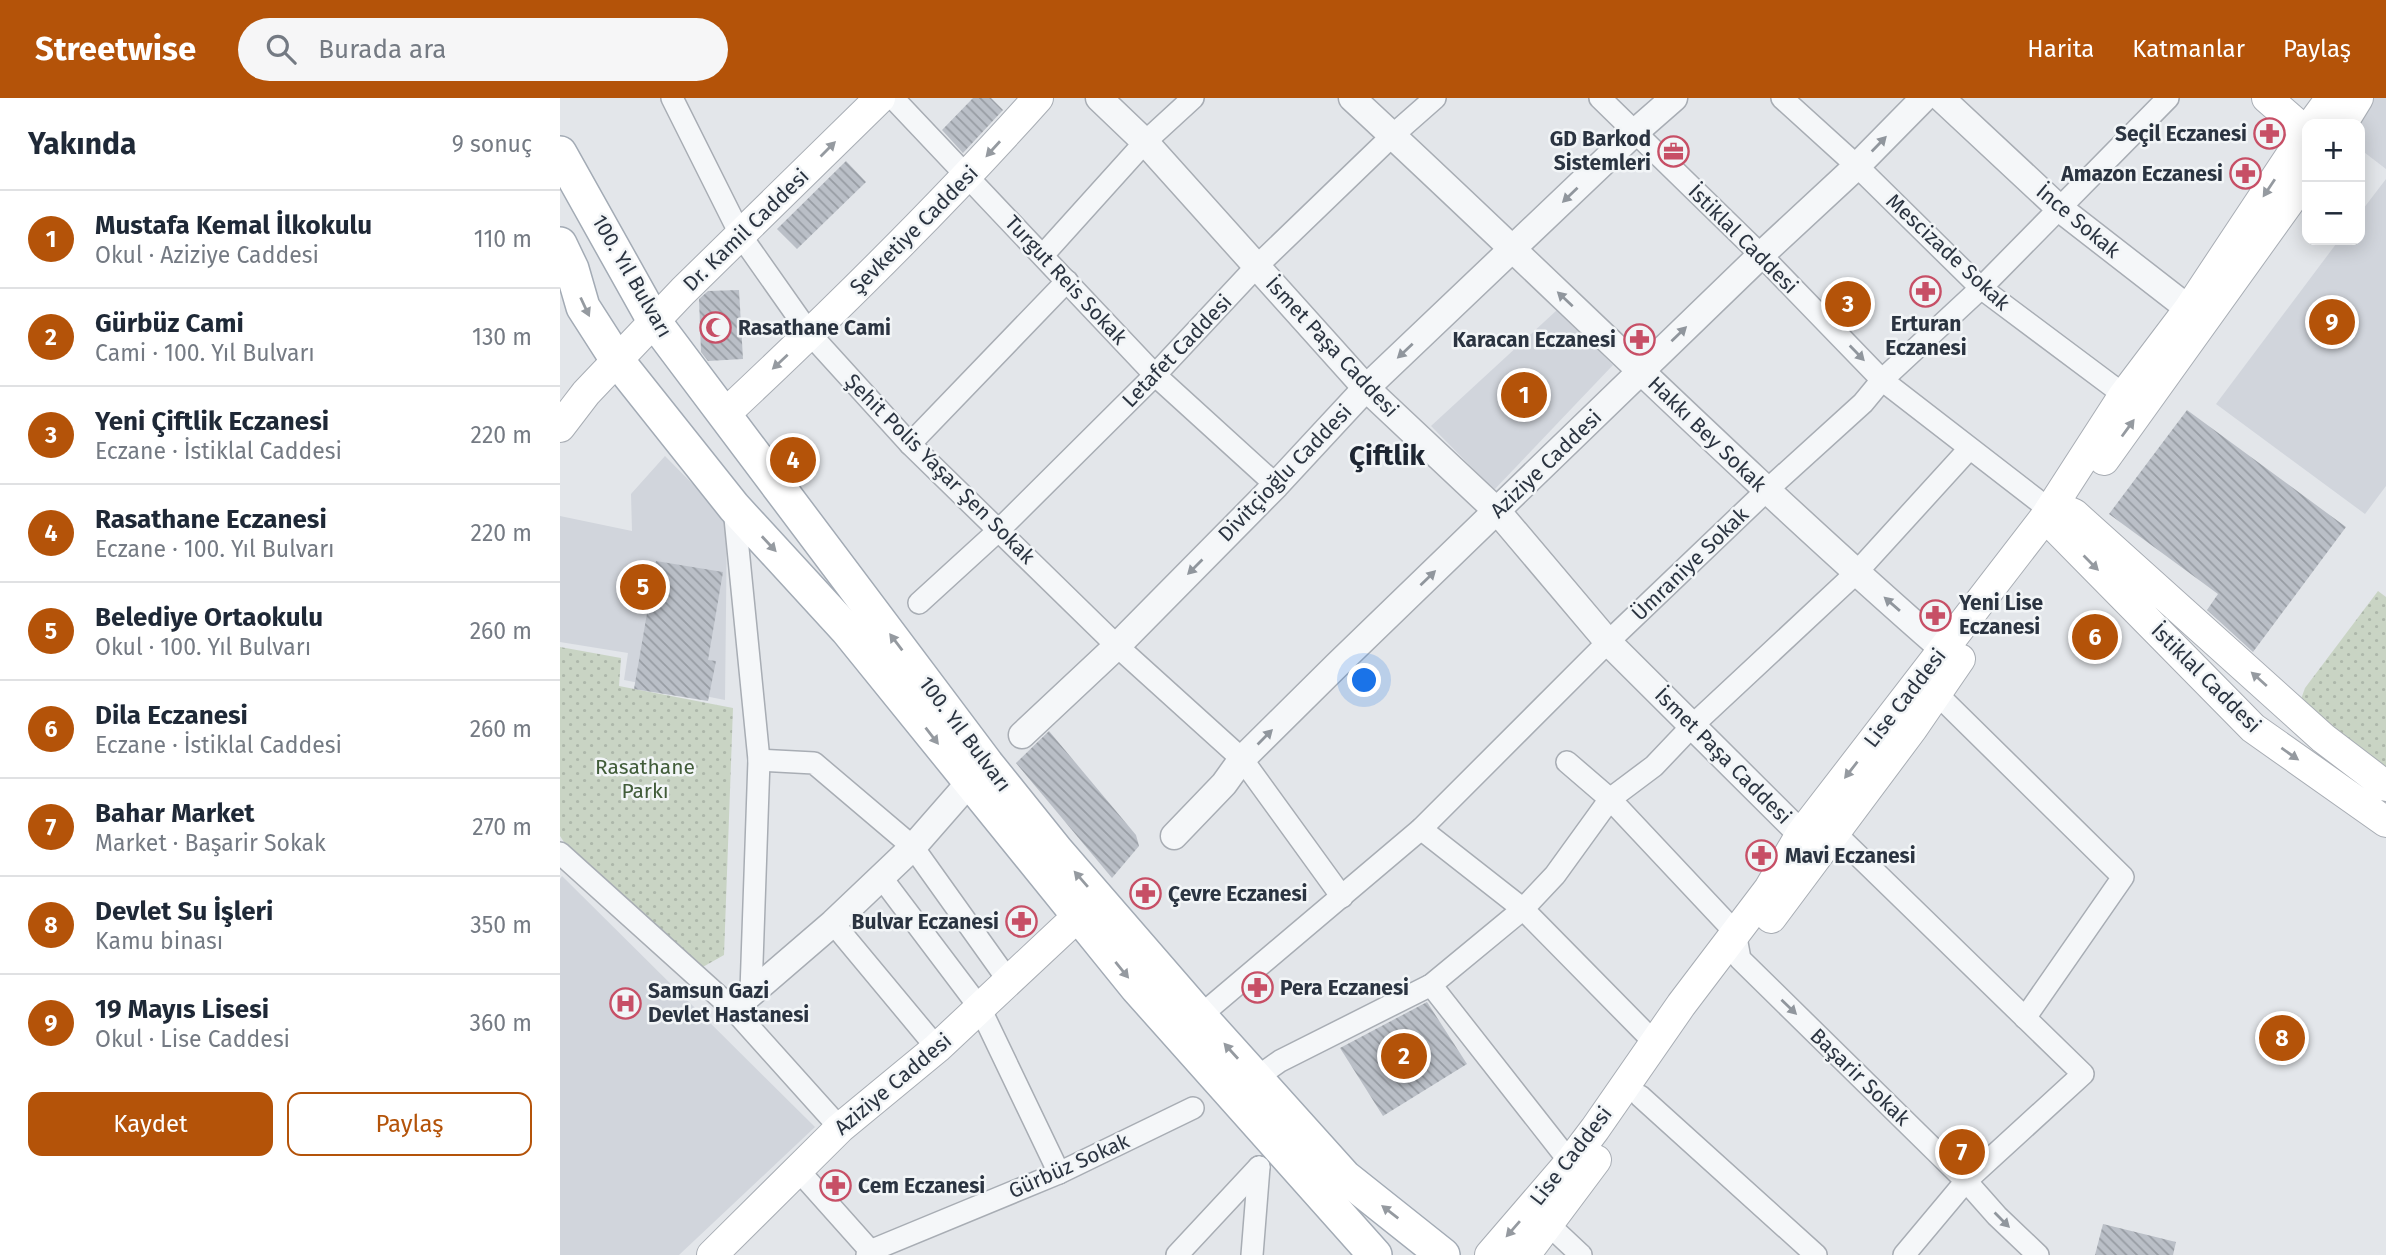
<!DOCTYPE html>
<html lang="tr">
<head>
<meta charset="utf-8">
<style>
	:root { --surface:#fff; --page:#f6f6f7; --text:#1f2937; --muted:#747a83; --line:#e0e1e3; --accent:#b45309 }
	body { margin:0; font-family:"Fira Sans",sans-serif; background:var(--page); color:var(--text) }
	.controls { position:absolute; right:21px; top:21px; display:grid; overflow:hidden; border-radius:14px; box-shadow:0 4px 18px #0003 }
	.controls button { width:63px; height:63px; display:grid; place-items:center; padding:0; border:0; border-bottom:2px solid var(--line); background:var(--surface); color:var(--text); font:35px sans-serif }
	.you { position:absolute; left:805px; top:583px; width:24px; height:24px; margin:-18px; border:5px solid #fff; border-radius:50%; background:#1a73e8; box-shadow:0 0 0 10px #1a73e833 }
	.badge { display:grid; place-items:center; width:46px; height:46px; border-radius:50%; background:var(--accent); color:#fff; font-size:23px; font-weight:700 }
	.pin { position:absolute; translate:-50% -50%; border:4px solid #fff; box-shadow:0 2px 7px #0006 }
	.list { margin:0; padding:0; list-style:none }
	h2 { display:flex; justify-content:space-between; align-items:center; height:91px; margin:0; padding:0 28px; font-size:30px }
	h2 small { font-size:23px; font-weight:400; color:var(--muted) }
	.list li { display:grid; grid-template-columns:46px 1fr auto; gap:21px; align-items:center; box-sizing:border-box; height:98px; padding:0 28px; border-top:2px solid var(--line) }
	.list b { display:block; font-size:26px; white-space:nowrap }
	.list p { margin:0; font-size:23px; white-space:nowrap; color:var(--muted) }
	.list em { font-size:23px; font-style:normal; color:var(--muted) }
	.actions { display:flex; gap:14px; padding:21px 28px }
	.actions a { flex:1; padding:16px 0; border:2px solid var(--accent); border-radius:14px; text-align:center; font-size:24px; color:var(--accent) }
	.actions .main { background:var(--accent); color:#fff }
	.icon { flex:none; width:38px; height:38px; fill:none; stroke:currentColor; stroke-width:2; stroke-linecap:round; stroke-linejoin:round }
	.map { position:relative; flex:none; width:1826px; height:1157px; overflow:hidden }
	header { display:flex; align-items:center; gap:42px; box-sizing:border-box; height:98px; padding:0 35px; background:var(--accent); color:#fff }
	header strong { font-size:33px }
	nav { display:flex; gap:38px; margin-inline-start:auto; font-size:24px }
	.search { width:490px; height:63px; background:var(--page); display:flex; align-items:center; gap:18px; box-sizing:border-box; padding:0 24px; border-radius:38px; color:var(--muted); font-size:26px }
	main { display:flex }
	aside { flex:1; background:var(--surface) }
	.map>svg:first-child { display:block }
	.built { fill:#d1d5dc }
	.park { fill:url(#park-dots) }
	.building { fill:url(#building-back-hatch) }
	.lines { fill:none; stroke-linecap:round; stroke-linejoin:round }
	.minor-casing { stroke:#a8adb4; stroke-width:24 }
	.tertiary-casing { stroke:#a8adb4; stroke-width:29 }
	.secondary-casing { stroke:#a8adb4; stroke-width:32 }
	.primary-casing { stroke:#a3abb5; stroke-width:36 }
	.minor { stroke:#f5f7f9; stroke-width:21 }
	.tertiary { stroke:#f5f7f9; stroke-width:26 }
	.secondary { stroke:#fff; stroke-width:30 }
	.primary { stroke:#fff; stroke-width:33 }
	.oneway { fill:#90969d }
	.oneway2 { fill:#959aa0 }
	.labels { text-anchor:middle; stroke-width:5; stroke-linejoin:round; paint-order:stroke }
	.poi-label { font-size:21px; font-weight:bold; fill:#2b3441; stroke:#f2f5f7; text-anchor:start }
	.street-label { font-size:21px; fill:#2b3441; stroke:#f2f5f7 }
	.park-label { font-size:21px; fill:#415c39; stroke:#f2f5f7 }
	.district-label { font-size:28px; font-weight:bold; fill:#1d2532; stroke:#f2f5f7 }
</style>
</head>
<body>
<header>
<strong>Streetwise</strong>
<div class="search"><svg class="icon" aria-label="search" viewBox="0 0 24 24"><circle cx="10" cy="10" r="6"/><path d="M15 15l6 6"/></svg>Burada ara</div>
<nav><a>Harita</a><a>Katmanlar</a><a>Paylaş</a></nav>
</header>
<main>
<aside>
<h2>Yakında<small>9 sonuç</small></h2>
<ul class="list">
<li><span class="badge">1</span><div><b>Mustafa Kemal İlkokulu</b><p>Okul · Aziziye Caddesi</p></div><em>110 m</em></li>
<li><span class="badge">2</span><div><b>Gürbüz Cami</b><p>Cami · 100. Yıl Bulvarı</p></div><em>130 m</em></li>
<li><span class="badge">3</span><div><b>Yeni Çiftlik Eczanesi</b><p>Eczane · İstiklal Caddesi</p></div><em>220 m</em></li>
<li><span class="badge">4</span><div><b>Rasathane Eczanesi</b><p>Eczane · 100. Yıl Bulvarı</p></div><em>220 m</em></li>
<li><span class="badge">5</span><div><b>Belediye Ortaokulu</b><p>Okul · 100. Yıl Bulvarı</p></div><em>260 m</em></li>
<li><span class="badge">6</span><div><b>Dila Eczanesi</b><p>Eczane · İstiklal Caddesi</p></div><em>260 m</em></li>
<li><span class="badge">7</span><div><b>Bahar Market</b><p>Market · Başarir Sokak</p></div><em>270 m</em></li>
<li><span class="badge">8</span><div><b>Devlet Su İşleri</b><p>Kamu binası</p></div><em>350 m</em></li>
<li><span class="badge">9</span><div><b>19 Mayıs Lisesi</b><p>Okul · Lise Caddesi</p></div><em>360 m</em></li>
</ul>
<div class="actions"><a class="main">Kaydet</a><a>Paylaş</a></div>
</aside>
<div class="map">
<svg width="1826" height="1157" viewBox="0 0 1826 1157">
	<defs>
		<pattern id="park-dots" width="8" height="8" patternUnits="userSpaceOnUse" patternTransform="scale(1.75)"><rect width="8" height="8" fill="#c9d4c4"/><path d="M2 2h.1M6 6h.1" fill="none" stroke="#adb7aa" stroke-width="1.8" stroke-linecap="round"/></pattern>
		<pattern id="building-back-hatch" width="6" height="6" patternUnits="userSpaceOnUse" patternTransform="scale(1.75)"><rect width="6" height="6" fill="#babfc7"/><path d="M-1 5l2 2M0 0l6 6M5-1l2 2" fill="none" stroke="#979ca3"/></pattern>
	</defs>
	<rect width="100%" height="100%" fill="#e3e6ea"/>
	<g class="built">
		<polygon points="1813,0 1826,0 1826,71 1800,51 1800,26 1792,26"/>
		<polygon points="1826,81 1826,388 1805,416 1656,306 1779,142 1800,142 1800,115"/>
		<polygon points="997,212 1053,267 934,392 871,328"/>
		<polygon points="105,358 167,421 165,602 64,582 68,555 0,544 0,418 72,433 71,396"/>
		<polygon points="2,778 255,1029 119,1157 0,1157 0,781"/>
	</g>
	<g class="park">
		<polygon points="1818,493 1826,499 1826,670 1740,604 1745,590"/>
		<polygon points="0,549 61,560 59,588 173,610 164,857 141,870 4,744 0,738"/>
	</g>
	<g class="building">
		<polygon points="413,0 431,0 443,12 403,55 382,32"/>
		<polygon points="286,63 306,84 237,151 217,131"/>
		<polygon points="179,192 183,261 148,263 141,254 139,201 148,193"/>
		<polygon points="1627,312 1786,429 1693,554 1647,512 1658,496 1549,416"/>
		<polygon points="96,463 163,474 148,562 156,563 148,603 74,591"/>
		<polygon points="489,633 576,737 579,748 552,780 456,665"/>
		<polygon points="867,904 907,966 823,1018 780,950"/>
		<polygon points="1543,1126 1616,1144 1613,1157 1535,1157"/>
	</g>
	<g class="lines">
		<defs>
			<g id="minor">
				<polyline points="112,0 181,138 250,236 350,346 557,548 682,661 782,799"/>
				<polyline points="333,0 595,277 716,387"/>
				<polyline points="1040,0 1201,157 1322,282 1490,412"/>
				<polyline points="1222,0 1297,68 1421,190 1564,297"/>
				<polyline points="483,157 585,44 633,0"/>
				<polyline points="350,346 507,183"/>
				<polyline points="174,410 199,662 191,893"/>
				<polyline points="359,505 439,432 595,277 696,169 833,37 875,0"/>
				<polyline points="1376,595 1563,779 1465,920"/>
				<polyline points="199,662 254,665 353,749 448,882"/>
				<polyline points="1007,664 1050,701 1175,834 1180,861 1406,1083 1437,1118 1478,1157"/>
				<polyline points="861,731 963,811 1094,944"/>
				<polyline points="1274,734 1523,976 1406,1083 1344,1157"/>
				<polyline points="0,755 173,911 280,1030"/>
				<polyline points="321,779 420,910 499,1075"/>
				<polyline points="273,825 377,950"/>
				<polyline points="871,887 1010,1064"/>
				<polyline points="640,918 861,731 1048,544 1206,393 1303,305 1322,282 1421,190 1608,0"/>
				<polyline points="696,980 720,963 871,887 963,811 995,777 1050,701 1094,668 1133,627 1296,475 1409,351"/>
				<polyline points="1080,998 1256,1157"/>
				<polyline points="239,1073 314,1157"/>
				<polyline points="989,1127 1021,1157"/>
				<polyline points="307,1157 310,1153 499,1075 633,1010"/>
				<polyline points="617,1157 699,1069"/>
				<polyline points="692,1157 699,1069"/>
			</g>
			<g id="tertiary">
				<polyline points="539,0 585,44 806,290 938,414 1048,544 1241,736"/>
				<path d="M 792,0 C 990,183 1180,374 1383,551"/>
				<polyline points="1381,0 1499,110 1629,211"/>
				<polyline points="462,637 557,548 716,387 806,290 1074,35 1114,0"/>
				<polyline points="614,738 664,686 682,661 778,566 1201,157 1297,68 1364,0"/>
				<polyline points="173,911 273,825 353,749 409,685"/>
			</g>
			<g id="secondary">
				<polyline points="1707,0 1746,34"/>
				<polyline points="1752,26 1771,0"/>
				<polyline points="1782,26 1798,0"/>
				<path d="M 164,317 C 273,215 379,111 478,0"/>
				<polyline points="0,329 26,295 123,193 320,0"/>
				<polyline points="1544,362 1747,79"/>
				<polyline points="1826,688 1763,640 1514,416 1507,413 1490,412 1495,429 1693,630 1826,724"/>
				<polyline points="1211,820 1352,631 1400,561"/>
				<polyline points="152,1157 280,1030 377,950 518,818"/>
				<polyline points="930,1157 1010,1064 1035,1031 1121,907 1209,791 1241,736 1486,418 1564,297 1629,211 1747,33"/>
				<polyline points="965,1157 1036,1062"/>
			</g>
			<g id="primary">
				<polyline points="0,55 94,223 427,666 497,753 640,918 785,1079 883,1157"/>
				<polyline points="0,146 12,171 23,209 57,262 174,409 287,532 577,890 815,1157"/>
			</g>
		</defs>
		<use href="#minor" class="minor-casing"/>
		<use href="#tertiary" class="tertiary-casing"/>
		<use href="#secondary" class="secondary-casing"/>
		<use href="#primary" class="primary-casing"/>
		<use href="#minor" class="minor"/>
		<use href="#tertiary" class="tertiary"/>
		<use href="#secondary" class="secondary"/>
		<use href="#primary" class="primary"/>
	</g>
	<defs><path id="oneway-solid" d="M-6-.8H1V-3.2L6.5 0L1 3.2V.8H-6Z" transform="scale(1.75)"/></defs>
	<g class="oneway">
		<use href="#oneway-solid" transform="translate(1319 46) rotate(-46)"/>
		<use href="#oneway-solid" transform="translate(1010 97) rotate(136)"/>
		<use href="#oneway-solid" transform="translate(1005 201) rotate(-137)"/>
		<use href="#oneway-solid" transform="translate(1119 236) rotate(-44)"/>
		<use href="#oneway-solid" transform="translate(845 253) rotate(137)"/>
		<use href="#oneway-solid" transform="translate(1297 255) rotate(46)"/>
		<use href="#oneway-solid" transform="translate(635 469) rotate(135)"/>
		<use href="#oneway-solid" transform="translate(868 480) rotate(-44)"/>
		<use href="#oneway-solid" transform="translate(1332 506) rotate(-139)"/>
		<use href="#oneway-solid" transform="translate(705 639) rotate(-45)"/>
		<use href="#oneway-solid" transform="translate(1229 909) rotate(44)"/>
		<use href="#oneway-solid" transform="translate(1442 1122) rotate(45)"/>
	</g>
	<g class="oneway2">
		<use href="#oneway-solid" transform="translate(268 51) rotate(-45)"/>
		<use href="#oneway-solid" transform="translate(433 51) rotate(132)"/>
		<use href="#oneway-solid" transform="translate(1709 90) rotate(124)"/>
		<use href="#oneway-solid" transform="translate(25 209) rotate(65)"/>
		<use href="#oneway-solid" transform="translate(220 264) rotate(137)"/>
		<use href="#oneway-solid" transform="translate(1568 330) rotate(-54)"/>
		<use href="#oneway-solid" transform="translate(209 446) rotate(47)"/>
		<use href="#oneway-solid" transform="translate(1531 465) rotate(45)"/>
		<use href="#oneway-solid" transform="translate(336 544) rotate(-127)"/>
		<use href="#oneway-solid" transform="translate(1699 581) rotate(-138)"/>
		<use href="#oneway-solid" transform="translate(372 638) rotate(52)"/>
		<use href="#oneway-solid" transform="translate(1730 656) rotate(35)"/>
		<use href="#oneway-solid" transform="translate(1291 672) rotate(128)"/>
		<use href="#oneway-solid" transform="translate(521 781) rotate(-131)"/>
		<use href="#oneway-solid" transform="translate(562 872) rotate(51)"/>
		<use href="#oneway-solid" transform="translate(671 953) rotate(-132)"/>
		<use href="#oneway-solid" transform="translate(830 1114) rotate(-142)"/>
		<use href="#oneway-solid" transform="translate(953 1131) rotate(131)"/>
	</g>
	<defs>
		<symbol id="pharmacy-ring" viewBox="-11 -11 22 22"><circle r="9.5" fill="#f2f5f7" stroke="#c74f66" stroke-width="1.5"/><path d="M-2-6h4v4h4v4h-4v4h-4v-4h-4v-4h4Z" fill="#c74f66"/></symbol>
		<symbol id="office-ring" viewBox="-11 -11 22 22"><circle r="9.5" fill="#f2f5f7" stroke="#c74f66" stroke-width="1.5"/><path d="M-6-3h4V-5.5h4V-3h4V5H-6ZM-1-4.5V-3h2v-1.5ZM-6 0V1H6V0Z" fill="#c74f66"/></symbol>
		<symbol id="mosque-ring" viewBox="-11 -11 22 22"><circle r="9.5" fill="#f2f5f7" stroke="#c74f66" stroke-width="1.5"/><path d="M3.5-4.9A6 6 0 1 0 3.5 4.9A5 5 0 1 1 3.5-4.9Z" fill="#c74f66"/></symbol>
		<symbol id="hospital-ring" viewBox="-11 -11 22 22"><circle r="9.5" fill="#f2f5f7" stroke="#c74f66" stroke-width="1.5"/><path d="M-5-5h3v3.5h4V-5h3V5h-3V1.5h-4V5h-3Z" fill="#c74f66"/></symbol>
	</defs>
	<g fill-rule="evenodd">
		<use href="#pharmacy-ring" x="1692" y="18" width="35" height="35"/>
		<use href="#office-ring" x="1096" y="36" width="35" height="35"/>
		<use href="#pharmacy-ring" x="1668" y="58" width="35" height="35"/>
		<use href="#pharmacy-ring" x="1348" y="176" width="35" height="35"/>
		<use href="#mosque-ring" x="138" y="212" width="35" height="35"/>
		<use href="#pharmacy-ring" x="1062" y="224" width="35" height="35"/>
		<use href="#pharmacy-ring" x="1358" y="500" width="35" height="35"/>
		<use href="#pharmacy-ring" x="1184" y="740" width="35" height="35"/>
		<use href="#pharmacy-ring" x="568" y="778" width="35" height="35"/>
		<use href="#pharmacy-ring" x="444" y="806" width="35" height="35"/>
		<use href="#pharmacy-ring" x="680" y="872" width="35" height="35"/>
		<use href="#hospital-ring" x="48" y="888" width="35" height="35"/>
		<use href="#pharmacy-ring" x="258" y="1070" width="35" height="35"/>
	</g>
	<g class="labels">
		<g class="poi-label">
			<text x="1687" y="43" text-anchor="end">Seçil Eczanesi</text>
			<text x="1091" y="48" text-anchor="end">GD Barkod<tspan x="1091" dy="24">Sistemleri</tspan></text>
			<text x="1663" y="83" text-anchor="end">Amazon Eczanesi</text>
			<text x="1366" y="233" text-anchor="middle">Erturan<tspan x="1366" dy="24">Eczanesi</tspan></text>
			<text x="178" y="237">Rasathane Cami</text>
			<text x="1056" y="249" text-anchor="end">Karacan Eczanesi</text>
			<text x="1399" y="512">Yeni Lise<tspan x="1399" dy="24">Eczanesi</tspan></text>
			<text x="1225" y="765">Mavi Eczanesi</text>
			<text x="608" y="803">Çevre Eczanesi</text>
			<text x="439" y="831" text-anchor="end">Bulvar Eczanesi</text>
			<text x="720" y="897">Pera Eczanesi</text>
			<text x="88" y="900">Samsun Gazi<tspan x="88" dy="24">Devlet Hastanesi</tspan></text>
			<text x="298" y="1095">Cem Eczanesi</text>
		</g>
		<g class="street-label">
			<text transform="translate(1518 123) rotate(40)" y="7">İnce Sokak</text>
			<text transform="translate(186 132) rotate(-44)" y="7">Dr. Kamil Caddesi</text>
			<text transform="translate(354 132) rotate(-45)" y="7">Şevketiye Caddesi</text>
			<text transform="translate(1183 141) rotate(45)" y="7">İstiklal Caddesi</text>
			<text transform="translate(1388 154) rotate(43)" y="7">Mescizade Sokak</text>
			<text transform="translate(72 178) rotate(60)" y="7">100. Yıl Bulvarı</text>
			<text transform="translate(506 182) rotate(47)" y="7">Turgut Reis Sokak</text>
			<text transform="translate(772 249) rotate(47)" y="7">İsmet Paşa Caddesi</text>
			<text transform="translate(617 253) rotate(-46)" y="7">Letafet Caddesi</text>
			<text transform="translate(1147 336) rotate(44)" y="7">Hakkı Bey Sokak</text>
			<text transform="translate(986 366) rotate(-44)" y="7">Aziziye Caddesi</text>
			<text transform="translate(380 371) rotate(45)" y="7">Şehit Polis Yaşar Şen Sokak</text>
			<text transform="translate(725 375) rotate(-46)" y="7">Divitçioğlu Caddesi</text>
			<text transform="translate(1130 466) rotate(-44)" y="7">Ümraniye Sokak</text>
			<text transform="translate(1646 580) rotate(45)" y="7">İstiklal Caddesi</text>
			<text transform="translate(1345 600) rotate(-52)" y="7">Lise Caddesi</text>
			<text transform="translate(405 636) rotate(53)" y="7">100. Yıl Bulvarı</text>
			<text transform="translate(1163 658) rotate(45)" y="7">İsmet Paşa Caddesi</text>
			<text transform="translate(1300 979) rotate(44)" y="7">Başarir Sokak</text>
			<text transform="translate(333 986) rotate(-40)" y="7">Aziziye Caddesi</text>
			<text transform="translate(1011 1058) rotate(-52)" y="7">Lise Caddesi</text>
			<text transform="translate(509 1068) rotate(-24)" y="7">Gürbüz Sokak</text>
		</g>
		<g class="park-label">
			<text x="85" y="676">Rasathane<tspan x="85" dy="24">Parkı</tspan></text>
		</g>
		<g class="district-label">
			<text x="827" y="367">Çiftlik</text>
		</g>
	</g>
</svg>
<div class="controls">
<button>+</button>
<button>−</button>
</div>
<div class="you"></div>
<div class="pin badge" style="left:964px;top:297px">1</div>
<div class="pin badge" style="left:844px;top:958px">2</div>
<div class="pin badge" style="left:1288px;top:206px">3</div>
<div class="pin badge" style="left:233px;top:362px">4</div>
<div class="pin badge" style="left:83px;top:489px">5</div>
<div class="pin badge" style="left:1535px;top:539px">6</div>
<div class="pin badge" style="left:1402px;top:1054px">7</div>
<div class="pin badge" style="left:1722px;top:940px">8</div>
<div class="pin badge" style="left:1772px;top:224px">9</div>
</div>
</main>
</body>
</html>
